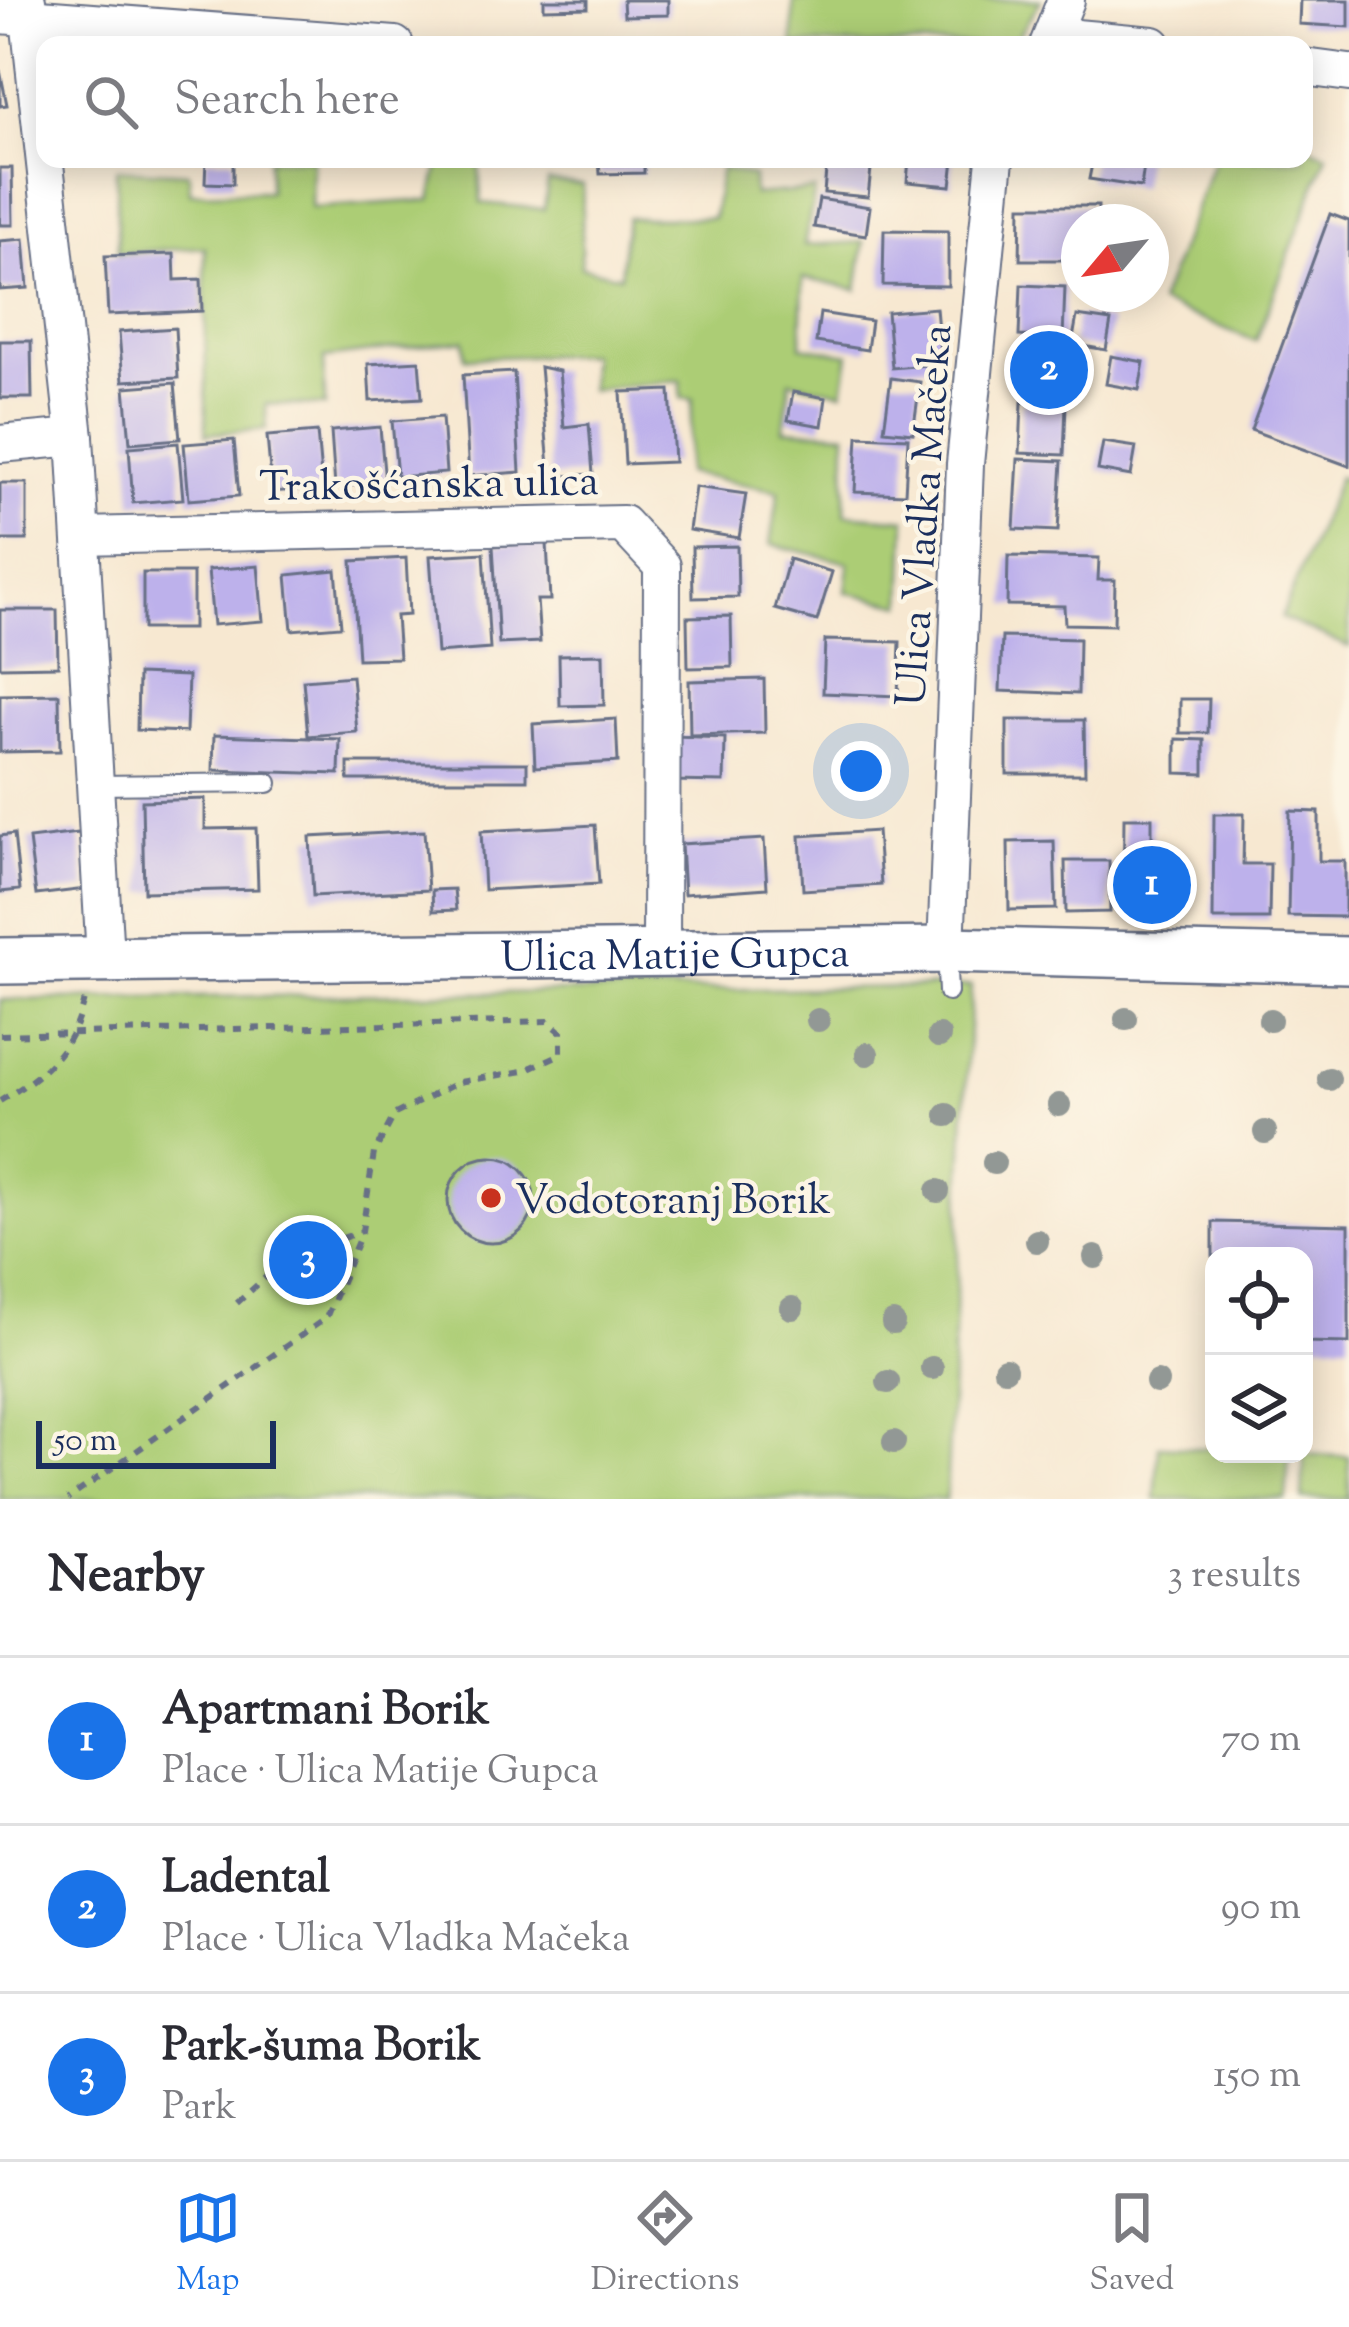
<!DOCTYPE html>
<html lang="en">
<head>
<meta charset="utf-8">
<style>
	:root { --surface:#fff; --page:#f7f7f7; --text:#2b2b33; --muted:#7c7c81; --line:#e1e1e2; --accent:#1a73e8 }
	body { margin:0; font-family:"Sorts Mill Goudy",serif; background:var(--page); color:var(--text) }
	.controls { position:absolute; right:36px; bottom:36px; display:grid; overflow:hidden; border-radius:24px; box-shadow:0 6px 30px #0003 }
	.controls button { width:108px; height:108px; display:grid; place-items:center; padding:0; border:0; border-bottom:3px solid var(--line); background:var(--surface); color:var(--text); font:60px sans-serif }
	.compass { position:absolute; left:1061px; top:204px; width:108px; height:108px; border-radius:50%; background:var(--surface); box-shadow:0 6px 30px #0003; rotate:241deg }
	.scale { position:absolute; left:36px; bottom:30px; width:240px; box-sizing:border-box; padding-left:12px; border:6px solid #1b2f5e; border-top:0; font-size:33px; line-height:42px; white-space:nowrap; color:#1b2f5e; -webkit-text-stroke:9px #fcf5e5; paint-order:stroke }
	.you { position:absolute; left:861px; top:771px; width:42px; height:42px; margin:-30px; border:9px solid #fff; border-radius:50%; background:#1a73e8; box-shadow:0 0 0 18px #1a73e833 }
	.badge { display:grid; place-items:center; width:78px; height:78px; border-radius:50%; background:var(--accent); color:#fff; font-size:39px; font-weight:700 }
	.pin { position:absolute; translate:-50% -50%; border:6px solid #fff; box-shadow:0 3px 12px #0006 }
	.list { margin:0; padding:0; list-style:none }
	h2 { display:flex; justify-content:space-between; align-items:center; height:156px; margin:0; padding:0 48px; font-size:51px }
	h2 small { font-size:39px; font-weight:400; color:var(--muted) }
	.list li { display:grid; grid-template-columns:78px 1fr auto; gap:36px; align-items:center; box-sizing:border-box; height:168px; padding:0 48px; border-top:3px solid var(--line) }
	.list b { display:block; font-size:45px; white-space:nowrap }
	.list p { margin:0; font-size:39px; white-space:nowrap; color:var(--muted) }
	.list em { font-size:39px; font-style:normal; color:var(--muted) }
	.icon { flex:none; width:66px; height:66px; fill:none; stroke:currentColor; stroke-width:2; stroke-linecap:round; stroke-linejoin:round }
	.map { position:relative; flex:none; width:1349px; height:1499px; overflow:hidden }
	.search { position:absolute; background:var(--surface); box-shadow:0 6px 30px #0003; left:36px; right:36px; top:36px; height:132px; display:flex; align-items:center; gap:30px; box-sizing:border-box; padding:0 42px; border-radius:24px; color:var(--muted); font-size:45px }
	.sheet { height:660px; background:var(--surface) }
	nav { display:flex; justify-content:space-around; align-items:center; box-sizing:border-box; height:168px; border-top:3px solid var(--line); background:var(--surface); font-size:33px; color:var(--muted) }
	nav a { display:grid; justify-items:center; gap:6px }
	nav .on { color:var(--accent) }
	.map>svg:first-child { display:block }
	.green { fill:#accd74; stroke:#647e69; stroke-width:3 }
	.building { fill:#bdb1eb }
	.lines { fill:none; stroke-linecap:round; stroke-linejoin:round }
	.service-casing { stroke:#687086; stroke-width:22 }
	.minor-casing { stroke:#687086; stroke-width:40 }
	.tertiary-casing { stroke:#687086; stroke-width:50 }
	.path { stroke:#687086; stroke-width:6; stroke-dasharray:9 9; stroke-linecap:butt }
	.service { stroke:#fff; stroke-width:18 }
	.minor { stroke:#fff; stroke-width:36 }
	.tertiary { stroke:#fff; stroke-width:45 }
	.tree { fill:#929895 }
	.poi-dot { fill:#c8321e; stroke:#fcf5e5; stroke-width:4.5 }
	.labels { text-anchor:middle; stroke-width:9; stroke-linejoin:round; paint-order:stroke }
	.street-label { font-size:42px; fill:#1b2f5e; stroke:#fcf5e5 }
	.poi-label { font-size:42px; fill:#1b2f5e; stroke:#fcf5e5; text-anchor:start }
</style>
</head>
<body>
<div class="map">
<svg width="1349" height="1499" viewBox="0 0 1349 1499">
	<rect width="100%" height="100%" fill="#fcf5e5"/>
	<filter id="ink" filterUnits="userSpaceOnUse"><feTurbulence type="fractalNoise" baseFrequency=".00833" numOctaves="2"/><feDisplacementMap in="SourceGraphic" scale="24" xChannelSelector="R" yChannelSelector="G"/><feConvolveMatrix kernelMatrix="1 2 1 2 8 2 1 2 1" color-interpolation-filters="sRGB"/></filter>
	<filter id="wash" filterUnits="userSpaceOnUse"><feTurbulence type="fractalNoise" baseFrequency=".004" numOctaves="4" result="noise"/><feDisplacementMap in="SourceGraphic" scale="48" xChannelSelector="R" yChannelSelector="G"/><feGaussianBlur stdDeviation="2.7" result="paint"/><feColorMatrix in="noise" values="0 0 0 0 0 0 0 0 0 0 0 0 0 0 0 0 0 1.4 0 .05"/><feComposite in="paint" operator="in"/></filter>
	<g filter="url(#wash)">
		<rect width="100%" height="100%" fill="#f7e8d1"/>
		<g class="green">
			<polygon points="793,0 1041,0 1012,45 793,45"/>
			<polygon points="1304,145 1327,154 1256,341 1159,303 1214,159 1304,159"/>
			<polygon points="268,159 312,159 311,208 431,200 440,159 479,159 481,203 544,209 548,181 583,185 581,267 620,276 627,218 713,218 721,168 753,177 754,195 815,190 804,245 864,242 857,290 803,278 801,346 849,354 843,392 790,381 784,429 846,433 845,514 906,519 903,605 846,592 849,563 771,544 779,491 686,473 693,399 681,398 681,380 590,390 590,354 465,358 464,340 324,358 325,406 266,404 266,429 206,434 205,247 118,253 116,169 189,173 190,193 269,191"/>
			<polygon points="1339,477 1349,481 1349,647 1281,618"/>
			<polygon points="971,986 946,1499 0,1499 0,1000"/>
			<polygon points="1159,1446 1214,1449 1214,1454 1289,1454 1286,1499 1155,1499"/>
			<polygon points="1304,1454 1349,1457 1349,1499 1302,1499"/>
		</g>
		<g id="blocks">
			<g class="building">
				<polygon points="544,0 588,0 588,8 544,9"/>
				<polygon points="623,0 668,0 668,15 624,16"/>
				<polygon points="1300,0 1349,0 1349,27 1299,24"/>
				<polygon points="0,70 7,105 0,106"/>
				<polygon points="206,159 233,159 233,184 205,183"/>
				<polygon points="599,159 644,159 644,173 600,174"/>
				<polygon points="827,159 872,159 868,197 824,193"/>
				<polygon points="909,159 954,159 951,186 907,182"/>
				<polygon points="1093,159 1145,159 1141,187 1089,179"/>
				<polygon points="0,168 12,168 13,225 0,225"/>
				<polygon points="819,199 870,207 866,235 814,227"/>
				<polygon points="1021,206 1098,206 1098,222 1079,222 1079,260 1020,260"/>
				<polygon points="1330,214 1349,221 1349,466 1251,430"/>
				<polygon points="884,230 948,231 948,286 883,285"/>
				<polygon points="24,239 28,288 0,290 0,241"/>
				<polygon points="174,254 175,280 201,279 202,311 108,315 105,256"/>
				<polygon points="1021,285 1065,287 1063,338 1019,336"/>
				<polygon points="936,308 941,364 892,368 887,312"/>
				<polygon points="820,313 871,321 867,350 816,342"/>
				<polygon points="1077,316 1111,321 1106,350 1072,344"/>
				<polygon points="175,328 178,378 123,381 119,332"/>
				<polygon points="0,341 31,341 32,398 0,398"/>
				<polygon points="1023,348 1077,350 1075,398 1022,390"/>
				<polygon points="1111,356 1144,362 1139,390 1106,384"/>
				<polygon points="419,361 422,398 370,401 368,364"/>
				<polygon points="540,367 559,371 564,427 589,424 593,474 550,477"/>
				<polygon points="514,372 520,472 469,476 463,375"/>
				<polygon points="891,378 920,382 913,433 884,430"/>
				<polygon points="175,383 180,439 130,443 125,387"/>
				<polygon points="670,390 674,462 625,464 621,392"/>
				<polygon points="793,392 826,398 822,426 788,420"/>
				<polygon points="1022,402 1066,404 1064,455 1020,453"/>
				<polygon points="442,417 446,473 397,477 392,421"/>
				<polygon points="380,427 385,483 335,487 331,431"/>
				<polygon points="317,432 322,488 272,492 267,436"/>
				<polygon points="858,436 908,438 905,494 855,492"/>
				<polygon points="234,440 239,496 189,500 184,444"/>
				<polygon points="1103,442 1136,447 1131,476 1098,470"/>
				<polygon points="178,443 183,499 133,503 129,447"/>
				<polygon points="1018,459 1062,461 1058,531 1014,529"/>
				<rect x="0" y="483" width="27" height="57"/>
				<polygon points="695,487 746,494 739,538 689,530"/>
				<polygon points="547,543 550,600 537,600 540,642 499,644 493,546"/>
				<polygon points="737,546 738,597 693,598 692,547"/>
				<polygon points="484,553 490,649 437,653 430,556"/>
				<polygon points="1008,556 1099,558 1098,580 1115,580 1114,625 1065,624 1064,606 1007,605"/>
				<polygon points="406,558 409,615 396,616 399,658 358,659 352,561"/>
				<polygon points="789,559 832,572 817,621 775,609"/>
				<polygon points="258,566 263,621 213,625 208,570"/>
				<polygon points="336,570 341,626 292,630 287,575"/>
				<rect x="143" y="573" width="50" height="56"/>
				<polygon points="0,610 57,610 58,666 0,667"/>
				<polygon points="731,616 732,667 688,668 687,617"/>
				<polygon points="1002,637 1079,639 1078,694 1000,691"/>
				<polygon points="825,640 900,642 898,696 823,693"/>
				<polygon points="603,654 604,705 560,706 559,655"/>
				<polygon points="138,674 188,676 186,732 137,730"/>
				<polygon points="352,676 357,732 308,736 303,680"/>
				<polygon points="764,679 765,733 690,735 689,681"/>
				<polygon points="59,694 60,751 0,752 0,695"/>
				<polygon points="1180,699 1209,699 1208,733 1180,733"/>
				<polygon points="616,719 618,762 535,767 533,724"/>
				<polygon points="1007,720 1084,720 1085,774 1007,774"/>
				<polygon points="214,735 340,739 339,774 213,770"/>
				<polygon points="674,736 725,738 724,782 673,781"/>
				<polygon points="1176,739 1204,740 1204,774 1176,773"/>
				<rect x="348" y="763" width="179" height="17"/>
				<polygon points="205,799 205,829 256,828 258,889 144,892 142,801"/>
				<polygon points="1290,811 1319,812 1319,861 1345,861 1345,917 1288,916"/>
				<polygon points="1214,814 1244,814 1243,864 1270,864 1269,919 1213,919"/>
				<polygon points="1124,818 1152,818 1152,858 1182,858 1181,913 1123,912"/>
				<polygon points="595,825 599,884 484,890 481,831"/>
				<polygon points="424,831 428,890 313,896 310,837"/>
				<polygon points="877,831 881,885 803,890 800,836"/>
				<polygon points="79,833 86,889 36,895 29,839"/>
				<polygon points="14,834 20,890 0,892 0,836"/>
				<polygon points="764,839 767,888 684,894 681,844"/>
				<polygon points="1054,841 1056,909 1009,910 1008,842"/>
				<polygon points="1065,861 1109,861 1110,912 1066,913"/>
				<polygon points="454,889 456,910 433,911 432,890"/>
				<circle cx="491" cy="1200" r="43"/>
				<polygon points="1213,1222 1349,1225 1349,1343 1304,1342 1304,1256 1213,1256"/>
			</g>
		</g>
	</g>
	<g filter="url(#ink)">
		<use href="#blocks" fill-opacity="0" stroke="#687086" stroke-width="3"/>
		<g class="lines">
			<defs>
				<g id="service">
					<polyline points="95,785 268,783"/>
					<polyline points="946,950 948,992"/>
				</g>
				<g id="minor">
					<polyline points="27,0 75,437 105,958"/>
					<polyline points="0,15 395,45"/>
					<polyline points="1054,36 1153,45"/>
					<polyline points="1048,45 1066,0"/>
					<polyline points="1304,67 1349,73"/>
					<polyline points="0,444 75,437"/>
					<polyline points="81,536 623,524 662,566 661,953"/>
					<polyline points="946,950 965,464 995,159"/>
				</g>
				<g id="tertiary">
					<path id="s1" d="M 0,961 L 946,950 L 1349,960"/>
				</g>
			</defs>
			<use href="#service" class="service-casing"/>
			<use href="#minor" class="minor-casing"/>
			<use href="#tertiary" class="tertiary-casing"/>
			<g class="path">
				<polyline points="0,1035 548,1021 561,1032 561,1054 523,1071 459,1082 395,1114 374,1153 362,1231 326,1318 68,1499"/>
				<path d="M 0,1101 C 48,1072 72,1051 85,995"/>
				<polyline points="237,1303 287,1258 362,1231"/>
			</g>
			<use href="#service" class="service"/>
			<use href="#minor" class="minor"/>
			<use href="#tertiary" class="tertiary"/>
		</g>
		<g class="tree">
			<circle cx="1126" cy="1019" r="12"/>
			<circle cx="818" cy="1020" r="12"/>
			<circle cx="1270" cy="1020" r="12"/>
			<circle cx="939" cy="1036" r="12"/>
			<circle cx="867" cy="1054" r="12"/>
			<circle cx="1329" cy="1079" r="12"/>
			<circle cx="1059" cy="1105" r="12"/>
			<circle cx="947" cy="1115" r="12"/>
			<circle cx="1265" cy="1132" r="12"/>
			<circle cx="994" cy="1163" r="12"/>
			<circle cx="938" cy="1191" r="12"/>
			<circle cx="1037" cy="1241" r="12"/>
			<circle cx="1095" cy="1257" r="12"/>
			<circle cx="792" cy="1308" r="12"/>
			<circle cx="893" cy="1323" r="12"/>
			<circle cx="932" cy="1368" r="12"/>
			<circle cx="1005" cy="1369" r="12"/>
			<circle cx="888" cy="1382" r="12"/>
			<circle cx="1157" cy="1382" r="12"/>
			<circle cx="894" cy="1442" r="12"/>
		</g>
	</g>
	<circle class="poi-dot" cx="491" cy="1198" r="12"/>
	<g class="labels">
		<g class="street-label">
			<text transform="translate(429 482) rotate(-1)" y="15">Trakošćanska ulica</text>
			<text transform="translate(922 515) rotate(-86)" y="15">Ulica Vladka Mačeka</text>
			<text dy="15" stroke="none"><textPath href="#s1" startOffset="675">Ulica Matije Gupca</textPath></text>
		</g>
		<g class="poi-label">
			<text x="515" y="1213">Vodotoranj Borik</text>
		</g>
	</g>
</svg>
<div class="controls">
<button><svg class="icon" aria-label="locate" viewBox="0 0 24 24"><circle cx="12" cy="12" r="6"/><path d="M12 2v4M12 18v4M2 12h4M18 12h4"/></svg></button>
<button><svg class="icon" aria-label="layers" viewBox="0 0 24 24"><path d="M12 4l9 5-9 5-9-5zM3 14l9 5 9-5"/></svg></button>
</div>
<svg class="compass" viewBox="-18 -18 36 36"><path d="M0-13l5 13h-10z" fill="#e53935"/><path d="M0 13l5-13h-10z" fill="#7c7c81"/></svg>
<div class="scale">50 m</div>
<div class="you"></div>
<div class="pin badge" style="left:1152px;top:885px">1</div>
<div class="pin badge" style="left:1049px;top:370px">2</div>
<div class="pin badge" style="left:308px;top:1260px">3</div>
<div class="search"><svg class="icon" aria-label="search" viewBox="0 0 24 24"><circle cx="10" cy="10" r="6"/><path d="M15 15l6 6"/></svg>Search here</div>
</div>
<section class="sheet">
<h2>Nearby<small>3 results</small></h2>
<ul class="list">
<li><span class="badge">1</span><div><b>Apartmani Borik</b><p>Place · Ulica Matije Gupca</p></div><em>70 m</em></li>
<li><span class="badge">2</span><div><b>Ladental</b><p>Place · Ulica Vladka Mačeka</p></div><em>90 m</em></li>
<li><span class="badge">3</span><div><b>Park-šuma Borik</b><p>Park</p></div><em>150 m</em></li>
</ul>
</section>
<nav>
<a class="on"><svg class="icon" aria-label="map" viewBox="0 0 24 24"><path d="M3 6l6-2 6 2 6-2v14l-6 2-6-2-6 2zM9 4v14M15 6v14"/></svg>Map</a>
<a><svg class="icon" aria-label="directions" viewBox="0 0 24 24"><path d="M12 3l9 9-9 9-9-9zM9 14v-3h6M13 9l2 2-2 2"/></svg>Directions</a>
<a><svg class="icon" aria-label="saved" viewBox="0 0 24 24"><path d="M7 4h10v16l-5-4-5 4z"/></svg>Saved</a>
</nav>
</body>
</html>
